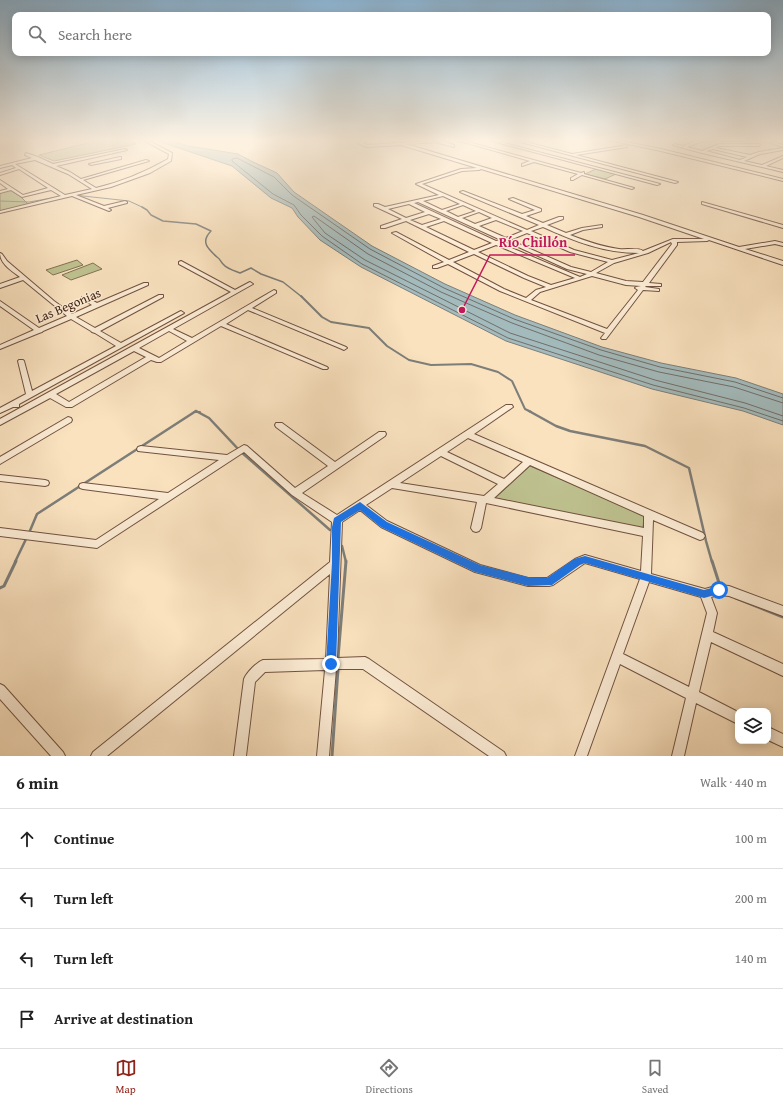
<!DOCTYPE html>
<html lang="en">
<head>
<meta charset="utf-8">
<style>
	:root { --surface:#fff; --page:#f2f2f2; --text:#222; --muted:#767676; --line:#e0e0e0; --accent:#8f2418 }
	body { margin:0; font-family:"Gentium Book Plus",serif; background:var(--page); color:var(--text) }
	.controls { position:absolute; right:12px; bottom:12px; display:grid; overflow:hidden; border-radius:8px; box-shadow:0 2px 10px #0003 }
	.controls button { width:36px; height:36px; display:grid; place-items:center; padding:0; border:0; border-bottom:1px solid var(--line); background:var(--surface); color:var(--text); font:20px sans-serif }
	.stop { position:absolute; width:12px; height:12px; margin:-9px; border:3px solid #1a73e8; border-radius:50%; background:#fff }
	.stop.end { background:#1a73e8; border-color:#fff; box-shadow:0 1px 4px #0008 }
	.list { margin:0; padding:0; list-style:none }
	h2 { display:flex; justify-content:space-between; align-items:center; height:52px; margin:0; padding:0 16px; font-size:17px }
	h2 small { font-size:13px; font-weight:400; color:var(--muted) }
	.list li { display:grid; grid-template-columns:26px 1fr auto; gap:12px; align-items:center; box-sizing:border-box; height:60px; padding:0 16px; border-top:1px solid var(--line) }
	.list b { display:block; font-size:15px; white-space:nowrap }
	.list em { font-size:13px; font-style:normal; color:var(--muted) }
	.icon { flex:none; width:22px; height:22px; fill:none; stroke:currentColor; stroke-width:2; stroke-linecap:round; stroke-linejoin:round }
	.map { position:relative; flex:none; width:783px; height:756px; overflow:hidden }
	.search { position:absolute; background:var(--surface); box-shadow:0 2px 10px #0003; left:12px; right:12px; top:12px; height:44px; display:flex; align-items:center; gap:10px; box-sizing:border-box; padding:0 14px; border-radius:8px; color:var(--muted); font-size:15px }
	.sheet { height:292px; background:var(--surface) }
	nav { display:flex; justify-content:space-around; align-items:center; box-sizing:border-box; height:56px; border-top:1px solid var(--line); background:var(--surface); font-size:11px; color:var(--muted) }
	nav a { display:grid; justify-items:center; gap:2px }
	nav .on { color:var(--accent) }
	.map>svg:first-child { display:block }
	.green { fill:#bfc391; stroke:#817253 }
	.water { fill:#a3bbbd; stroke:#7d7e7a }
	.lines { fill:none; stroke-linecap:round; stroke-linejoin:round }
	.shore { stroke:#736e69; stroke-width:1 }
	.stream-far4 { stroke:#7d7e7a; stroke-width:1 }
	.stream-far3 { stroke:#7d7e7a; stroke-width:1.5 }
	.stream-far2 { stroke:#7d7e7a; stroke-width:2 }
	.stream-far1 { stroke:#7d7e7a; stroke-width:2.5 }
	.stream { stroke:#7d7e7a; stroke-width:3 }
	.minor-casing { stroke:#715240; stroke-width:2 }
	.minor { fill:#fcecd5; fill-rule:evenodd }
	.route { fill:#1a73e8 }
	.labels { text-anchor:middle; stroke-width:3; stroke-linejoin:round; paint-order:stroke }
	.street-label { font-size:13px; fill:#432215; stroke:#fcecd5 }
	.leader { fill:none; stroke:#c2185b; stroke-width:1.5 }
	.callout-dot { fill:#c2185b; stroke:#fcecd5; stroke-width:1.5 }
	.callout-label { font-size:14px; text-anchor:middle; font-weight:bold; fill:#c2185b; stroke:#fcecd5; stroke-width:3; stroke-linejoin:round; paint-order:stroke }
</style>
</head>
<body>
<div class="map">
<svg width="783" height="756" viewBox="0 0 783 756">
	<rect width="100%" height="100%" fill="#fae2bf"/>
	<filter id="stains"><feTurbulence type="fractalNoise" baseFrequency=".005" numOctaves="4"/><feColorMatrix values="0 0 0 0 .2 0 0 0 0 .09 0 0 0 0 .02 0 0 0 .5 -.17"/></filter>
	<radialGradient id="worn" r=".72"><stop offset=".6" stop-color="#630" stop-opacity="0"/><stop offset="1" stop-color="#630" stop-opacity=".3"/></radialGradient>
	<g class="green">
		<polygon points="100,140 127,140 136,144 54,161 39,155"/>
		<polygon points="596,169 616,174 605,179 585,174"/>
		<polygon points="10,190 21,197 28,204 0,212 0,193"/>
		<polygon points="77,260 83,265 53,275 46,270"/>
		<polygon points="93,263 102,269 71,280 62,275"/>
		<polygon points="530,466 644,515 643,529 495,498"/>
	</g>
	<polygon class="water" points="155,140 170,140 188,146 238,154 251,161 277,173 294,192 372,246 445,284 515,315 602,347 661,363 736,378 783,394 783,425 743,411 652,389 506,341 361,267 320,240 298,217 292,208 271,198 232,166"/>
	<g class="lines">
		<g class="shore">
			<polyline points="783,398 735,382 660,367 601,350 514,319 444,288 370,249 292,195 274,177 237,158 232,159 232,161 273,194 294,205 301,215 322,236 362,264 508,338 653,385 744,408 783,421"/>
			<polyline points="783,403 734,387 659,372 599,355 512,323 441,292 368,254 314,216 312,217 325,233 365,260 510,333 655,380 745,403 783,416"/>
		</g>
		<g class="stream-far4">
			<polyline points="74,195 129,201 144,208"/>
			<polyline points="0,201 29,202 52,198"/>
		</g>
		<path class="stream-far3" d="M 142,207 L 147,210 L 151,215 L 163,221 L 196,224 L 211,231 C 200,242 208,249 217,257 C 220,259 221,262 223,264 C 227,269 235,271 240,273 L 251,268 L 261,274 L 283,282 L 302,297"/>
		<g class="stream-far2">
			<polyline points="301,296 322,317 331,322 369,328 387,346 409,360 431,365 471,364 498,372 512,381 525,409 531,412"/>
			<polyline points="194,412 200,412"/>
		</g>
		<g class="stream-far1">
			<polyline points="196,411 209,418 240,451 330,530"/>
			<polyline points="529,411 556,426 570,431 645,446 689,468 706,541 712,562"/>
			<polyline points="29,533 37,514 196,411"/>
			<polyline points="342,546 346,562"/>
			<polyline points="15,562 27,537"/>
		</g>
		<g class="stream">
			<polyline points="712,561 720,586"/>
			<polyline points="0,588 4,586 16,561"/>
			<polyline points="736,598 783,617"/>
			<polyline points="338,658 346,561"/>
			<polyline points="332,756 338,669"/>
		</g>
		<defs>
			<g id="minor">
				<path d="M 143,140 L 147,140 L 172,153 L 171,161 L 150,173 L 111,187 L 76,195 L 104,206 L 125,201 L 127,202 L 127,203 L 108,208 L 111,210 L 109,211 L 72,196 L 0,213 L 0,211 L 61,196 L 51,190 L 22,197 L 11,190 L 0,193 L 0,191 L 8,189 L 0,183 L 0,180 L 23,195 L 48,188 L 19,169 L 0,175 L 0,173 L 16,168 L 12,165 L 0,168 L 0,166 L 32,158 L 25,155 L 26,153 L 38,157 L 53,164 L 125,149 L 127,150 L 56,166 L 70,172 L 81,179 L 146,160 L 149,161 L 83,180 L 96,188 C 121,182 145,172 168,159 L 169,154 ZM 35,160 L 68,174 L 92,189 L 65,195 L 15,164 Z"/>
				<path d="M 363,140 L 367,140 L 363,143 L 367,145 L 449,140 L 442,141 L 454,145 L 454,147 L 439,143 L 439,142 L 406,144 L 643,215 L 739,247 L 775,241 L 783,243 L 783,246 L 775,244 L 745,249 L 783,261 L 783,265 L 709,240 L 707,241 L 677,242 L 677,245 L 649,283 L 661,284 L 661,286 L 646,286 L 645,287 L 659,289 L 659,291 L 643,290 L 606,339 L 602,339 L 601,338 L 605,333 L 500,291 L 448,264 L 437,268 L 433,268 L 433,266 L 444,262 L 392,233 L 396,232 L 449,260 L 469,252 L 406,221 L 385,228 L 381,228 L 381,226 L 402,219 L 374,206 L 374,204 L 378,204 L 385,207 L 439,195 L 416,184 L 461,169 L 477,168 L 401,145 L 367,147 L 358,143 ZM 481,169 L 639,217 L 704,239 L 673,239 L 643,251 C 638,247 626,250 619,249 C 602,247 586,241 570,235 L 583,230 L 602,227 L 602,225 L 582,228 L 566,233 L 547,225 L 563,219 L 563,217 L 559,217 L 543,223 L 526,216 L 541,211 L 541,209 L 513,198 L 509,199 L 535,210 L 522,214 L 463,191 L 460,192 L 539,225 L 527,230 L 422,184 L 462,171 L 479,170 ZM 443,196 L 460,204 L 442,210 L 423,201 ZM 418,202 L 501,240 L 496,241 L 414,203 ZM 409,204 L 425,212 L 406,218 L 388,209 ZM 463,205 L 476,211 L 458,217 L 446,211 ZM 479,212 L 492,218 L 475,224 L 462,218 ZM 429,214 L 441,219 L 422,225 L 410,220 ZM 496,220 L 523,231 L 506,238 L 479,226 ZM 444,221 L 492,243 L 474,250 L 426,227 ZM 543,227 C 574,241 604,253 639,253 L 612,260 L 574,250 L 531,231 ZM 527,233 L 570,252 L 608,262 L 591,272 L 571,267 L 510,240 ZM 505,241 L 567,269 L 587,274 L 580,277 L 500,243 ZM 671,242 L 672,244 L 643,282 L 626,281 L 596,273 L 614,263 L 648,253 ZM 496,245 L 575,278 L 551,285 L 528,276 L 478,252 ZM 474,254 L 524,278 L 546,287 L 536,290 L 526,298 L 504,289 L 453,262 ZM 592,276 L 626,285 L 641,286 L 636,287 L 635,288 L 638,290 L 607,329 L 531,300 L 540,292 Z"/>
				<polygon points="456,140 461,140 581,173 584,172 584,174 634,188 632,189 582,175 573,180 571,180 571,178 578,174 534,162 522,166 522,164 530,161"/>
				<polygon points="488,140 493,140 660,184 657,185"/>
				<polygon points="513,140 518,140 572,154 628,145 627,147 576,155 678,182 675,183"/>
				<polygon points="609,140 615,140 661,149 783,179 783,181 661,151"/>
				<path d="M 699,140 L 713,140 L 700,142 L 687,147 L 702,151 L 719,144 L 760,144 L 759,146 L 719,146 L 716,148 L 750,155 L 759,152 L 783,148 L 783,150 L 760,154 L 744,161 L 762,165 L 783,156 L 783,158 L 766,166 L 783,170 L 783,172 L 702,153 L 673,145 L 675,144 L 683,146 ZM 713,149 L 747,157 L 740,160 L 706,151 Z"/>
				<polygon points="719,140 747,140 745,141 721,141"/>
				<polygon points="762,140 767,140 783,145 783,147"/>
				<polygon points="120,157 121,157 121,159 91,165 89,164"/>
				<polygon points="702,202 783,225 783,228 702,204"/>
				<path d="M 0,253 L 2,254 L 7,261 L 54,301 L 72,314 L 92,305 L 82,299 L 82,297 L 86,297 L 97,303 L 144,283 L 148,283 L 148,285 L 76,317 L 95,328 L 159,295 L 163,295 L 163,297 L 100,331 L 121,343 L 179,312 L 181,311 L 184,313 L 19,404 L 19,407 L 13,407 L 0,413 L 0,408 L 26,394 L 18,361 L 19,360 L 23,360 L 24,361 L 32,391 L 116,346 L 95,333 L 92,332 L 91,331 L 71,319 L 43,331 L 42,332 L 39,333 L 0,349 L 0,345 L 34,330 L 0,306 L 0,301 L 39,328 L 67,316 L 23,280 L 0,288 L 0,284 L 20,277 C 12,271 0,264 0,253 Z"/>
				<path d="M 181,261 L 235,290 L 248,283 L 250,282 L 253,284 L 173,329 L 192,338 L 274,290 L 276,291 L 276,293 L 252,308 L 346,347 L 347,348 L 344,350 L 342,349 L 248,310 L 226,324 L 327,367 L 328,368 L 327,369 L 323,369 L 221,326 L 161,362 L 157,362 L 151,360 L 72,407 L 66,407 L 50,398 L 0,425 L 0,419 L 231,292 L 179,264 L 179,262 ZM 169,331 L 187,341 L 159,358 L 139,348 ZM 134,351 L 146,357 L 69,402 L 56,394 Z"/>
				<path d="M 506,405 L 512,405 L 513,407 L 474,434 L 703,533 L 705,536 L 703,539 L 700,540 L 653,520 L 651,574 L 705,589 L 719,585 L 729,586 L 783,606 L 783,616 L 729,596 L 719,595 L 711,597 L 717,613 L 713,632 L 783,664 L 783,676 L 711,642 L 699,692 L 738,712 L 738,724 L 696,703 L 684,756 L 672,756 L 686,698 L 620,664 L 587,756 L 575,756 L 640,579 L 585,563 L 553,585 L 549,586 L 528,586 L 475,572 L 381,527 L 360,510 L 342,522 L 337,658 L 365,657 L 369,659 L 504,752 L 506,756 L 489,756 L 363,669 L 336,669 L 329,756 L 317,756 L 325,670 L 265,672 L 255,682 L 246,756 L 234,756 L 244,679 C 247,672 256,663 263,660 L 326,659 L 330,574 L 107,756 L 91,756 L 93,752 L 330,562 L 332,522 L 292,495 L 244,452 L 97,548 L 0,536 L 0,528 L 96,540 L 159,499 L 83,489 L 80,488 L 79,486 L 80,484 L 83,483 L 168,493 L 219,460 L 138,451 L 137,449 L 138,447 L 141,446 L 227,455 L 244,445 L 247,446 L 295,488 L 328,466 L 276,427 L 275,425 L 276,423 L 282,423 L 335,462 L 379,432 L 385,432 L 386,434 L 385,436 L 302,493 L 337,515 ZM 468,438 L 523,462 L 504,479 L 447,452 ZM 441,456 L 498,484 L 484,496 L 400,483 ZM 530,465 L 644,516 L 644,528 L 494,498 ZM 392,488 L 477,502 L 471,528 L 473,531 L 476,532 L 479,531 L 481,528 L 486,503 L 643,536 L 641,571 L 585,555 L 575,559 L 547,578 L 528,578 L 480,565 L 387,521 L 366,505 ZM 649,582 L 701,597 L 707,613 L 689,687 L 623,654 Z"/>
				<polygon points="68,417 71,418 72,420 71,422 0,464 0,457"/>
				<polygon points="0,475 45,480 48,481 49,483 48,485 45,486 0,481"/>
				<polygon points="0,684 4,686 63,752 65,756 51,756 0,699"/>
				<polygon points="768,727 783,734 783,747 768,740"/>
			</g>
		</defs>
		<use href="#minor" class="minor-casing"/>
		<use href="#minor" class="minor"/>
	</g>
	<linearGradient id="sky" x2="0" y2="1"><stop stop-color="#8cb7d7"/><stop offset="0.57" stop-color="#fdf2e2"/><stop offset="1" stop-color="#fdf2e2" stop-opacity="0"/></linearGradient>
	<rect width="783" height="246" fill="url(#sky)"/>
	<polygon class="route" points="360,502 387,522 480,565 528,577 547,578 574,559 585,556 704,590 719,586 722,587 723,590 722,593 704,598 585,563 580,565 552,585 528,586 475,572 381,527 360,510 341,522 336,664 335,668 331,670 327,668 326,664 332,563 332,527 334,518"/>
	<g class="labels">
		<g class="street-label">
			<text transform="translate(68 305) rotate(-23)" y="5">Las Begonias</text>
		</g>
	</g>
	<path class="leader" d="M462 310L490 255H575"/>
	<circle class="callout-dot" cx="462" cy="310" r="4"/>
	<g class="callout-label">
		<text x="533" y="247">Río Chillón</text>
	</g>
	<rect width="100%" height="100%" filter="url(#stains)"/>
	<rect width="100%" height="100%" fill="url(#worn)"/>
</svg>
<div class="controls">
<button><svg class="icon" aria-label="layers" viewBox="0 0 24 24"><path d="M12 4l9 5-9 5-9-5zM3 14l9 5 9-5"/></svg></button>
</div>
<div class="stop" style="left:719px;top:590px"></div>
<div class="stop end" style="left:331px;top:664px"></div>
<div class="search"><svg class="icon" aria-label="search" viewBox="0 0 24 24"><circle cx="10" cy="10" r="6"/><path d="M15 15l6 6"/></svg>Search here</div>
</div>
<section class="sheet">
<h2>6 min<small>Walk · 440 m</small></h2>
<ul class="list">
<li><svg class="icon" aria-label="ahead" viewBox="0 0 24 24"><path d="M12 20V5M6 11l6-6 6 6"/></svg><div><b>Continue</b></div><em>100 m</em></li>
<li><svg class="icon" aria-label="left" viewBox="0 0 24 24"><path d="M17 20v-9H6M10 6l-5 5 5 5"/></svg><div><b>Turn left</b></div><em>200 m</em></li>
<li><svg class="icon" aria-label="left" viewBox="0 0 24 24"><path d="M17 20v-9H6M10 6l-5 5 5 5"/></svg><div><b>Turn left</b></div><em>140 m</em></li>
<li><svg class="icon" aria-label="arrive" viewBox="0 0 24 24"><path d="M6 21V4h12l-3 4 3 4H6"/></svg><div><b>Arrive at destination</b></div></li>
</ul>
</section>
<nav>
<a class="on"><svg class="icon" aria-label="map" viewBox="0 0 24 24"><path d="M3 6l6-2 6 2 6-2v14l-6 2-6-2-6 2zM9 4v14M15 6v14"/></svg>Map</a>
<a><svg class="icon" aria-label="directions" viewBox="0 0 24 24"><path d="M12 3l9 9-9 9-9-9zM9 14v-3h6M13 9l2 2-2 2"/></svg>Directions</a>
<a><svg class="icon" aria-label="saved" viewBox="0 0 24 24"><path d="M7 4h10v16l-5-4-5 4z"/></svg>Saved</a>
</nav>
</body>
</html>
